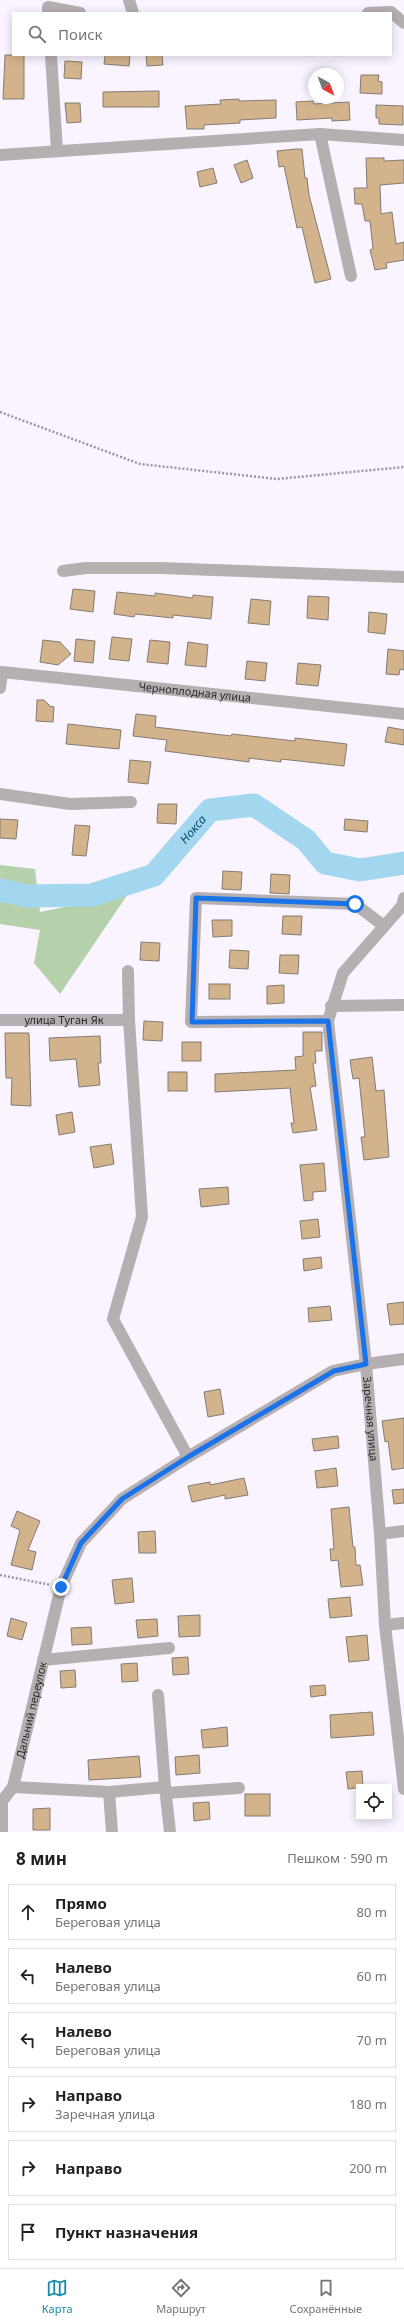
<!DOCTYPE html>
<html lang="ru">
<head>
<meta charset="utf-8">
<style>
	:root { --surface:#fff; --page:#f2f2f2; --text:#202124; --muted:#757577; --line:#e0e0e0; --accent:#158caf }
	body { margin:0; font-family:"Noto Sans",sans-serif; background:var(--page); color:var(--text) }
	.controls { position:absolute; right:12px; bottom:12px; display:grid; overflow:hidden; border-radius:0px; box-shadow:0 2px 10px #0003 }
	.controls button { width:36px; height:36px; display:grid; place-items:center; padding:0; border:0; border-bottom:1px solid var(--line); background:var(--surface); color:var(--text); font:20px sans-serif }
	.compass { position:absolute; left:308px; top:68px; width:36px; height:36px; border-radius:50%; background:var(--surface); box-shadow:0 2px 10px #0003; rotate:139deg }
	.stop { position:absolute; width:12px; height:12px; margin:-9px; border:3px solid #1a73e8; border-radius:50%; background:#fff }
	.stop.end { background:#1a73e8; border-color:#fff; box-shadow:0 1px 4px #0008 }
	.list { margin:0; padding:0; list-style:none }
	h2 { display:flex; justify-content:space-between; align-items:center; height:52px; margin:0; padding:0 16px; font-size:17px }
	h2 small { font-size:13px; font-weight:400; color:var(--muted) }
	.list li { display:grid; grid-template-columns:26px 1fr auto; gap:12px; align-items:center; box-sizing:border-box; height:56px; margin:0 8px 8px; padding:0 8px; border:1px solid var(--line); border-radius:0px }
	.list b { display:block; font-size:15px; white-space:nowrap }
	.list p { margin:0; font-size:13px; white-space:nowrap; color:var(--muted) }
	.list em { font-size:13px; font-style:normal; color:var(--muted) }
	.icon { flex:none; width:22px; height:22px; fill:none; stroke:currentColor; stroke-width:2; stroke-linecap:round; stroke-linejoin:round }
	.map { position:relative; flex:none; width:404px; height:1832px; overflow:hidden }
	.search { position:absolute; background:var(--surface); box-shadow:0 2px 10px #0003; left:12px; right:12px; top:12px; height:44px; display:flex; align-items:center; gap:10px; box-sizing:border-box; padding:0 14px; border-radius:0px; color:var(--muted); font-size:15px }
	.sheet { height:436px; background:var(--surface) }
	nav { display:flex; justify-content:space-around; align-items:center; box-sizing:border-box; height:56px; border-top:1px solid var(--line); background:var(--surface); font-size:11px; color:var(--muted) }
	nav a { display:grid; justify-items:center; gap:2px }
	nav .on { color:var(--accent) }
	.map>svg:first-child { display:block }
	.green { fill:#b4d1ab }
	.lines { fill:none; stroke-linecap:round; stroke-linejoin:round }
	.river { stroke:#a3d6ef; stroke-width:23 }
	.building { fill:#d3b38c; stroke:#837b71 }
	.path { stroke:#99969d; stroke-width:2.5; stroke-dasharray:2 2; stroke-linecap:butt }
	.minor { stroke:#b6afb1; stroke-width:12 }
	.route { stroke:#1a73e8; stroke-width:5 }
	.labels { text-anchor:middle; stroke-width:3; stroke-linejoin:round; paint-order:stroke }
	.street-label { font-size:11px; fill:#2b292d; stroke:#fff }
	.water-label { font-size:12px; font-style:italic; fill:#074c66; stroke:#fff }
</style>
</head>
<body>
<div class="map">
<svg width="404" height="1832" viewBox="0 0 404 1832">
	<rect width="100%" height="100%" fill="#f9f4ff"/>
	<polygon class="green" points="0,865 35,869 40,912 128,894 60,994 34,963 40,930 0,924"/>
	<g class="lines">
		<path class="river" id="s1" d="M 0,890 L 27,896 L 92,895 L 154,875 L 210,810 L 254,805 L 306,840 L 325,863 L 360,870 L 404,863"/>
	</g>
	<g class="building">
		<polygon points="5,55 24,55 24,99 3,99"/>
		<polygon points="105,55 130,55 129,66 104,64"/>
		<polygon points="146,55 162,55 163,65 147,66"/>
		<polygon points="65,61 82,62 81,79 64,78"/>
		<polygon points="361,75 379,75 378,81 382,82 382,94 360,93"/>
		<polygon points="159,91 159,107 103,107 103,92"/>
		<polygon points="239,99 239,101 276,100 276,118 240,120 240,123 204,125 204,129 187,129 185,106 221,104 220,100"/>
		<polygon points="313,101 314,104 349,102 350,120 332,121 332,118 297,120 296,102"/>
		<polygon points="65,103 80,103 81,122 67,123"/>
		<polygon points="376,105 403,106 403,125 379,124 379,118 376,118"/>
		<polygon points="296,149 302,149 305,178 307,178 309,195 331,279 315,283 302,227 297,228 284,166 279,167 277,151"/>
		<polygon points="366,158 384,158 384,161 404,160 404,183 380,185 381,214 392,212 396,244 404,242 404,260 386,263 387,268 375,270 370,250 373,249 370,221 365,221 362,204 355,204 354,188 367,188"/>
		<polygon points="247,160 253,178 241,183 234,165"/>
		<polygon points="213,168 217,183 200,187 197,172"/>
		<polygon points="73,589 95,591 93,612 70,609"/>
		<polygon points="117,592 155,596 155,593 193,598 193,595 213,597 211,619 173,615 173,618 135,614 134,617 114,614"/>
		<polygon points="308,596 329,597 328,620 307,618"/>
		<polygon points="251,599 271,601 269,625 248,623"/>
		<polygon points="369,612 387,614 385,634 368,632"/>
		<polygon points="112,637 132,639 129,661 109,659"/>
		<polygon points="76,639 95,641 93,663 74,661"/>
		<polygon points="43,640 60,642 71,654 58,665 40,662"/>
		<polygon points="150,640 170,642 168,664 147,662"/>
		<polygon points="188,642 208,645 206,667 185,665"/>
		<polygon points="388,649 404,651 404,670 400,669 399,675 386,674"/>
		<polygon points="247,661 267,663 265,681 245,679"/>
		<polygon points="298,663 321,665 318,686 296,684"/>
		<polygon points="37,700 44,700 50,706 54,707 53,722 36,721"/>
		<polygon points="136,714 156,716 155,727 231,736 232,734 295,741 295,738 347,744 344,766 281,759 281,762 249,758 249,762 165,751 167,740 133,736"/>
		<polygon points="68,724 121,730 119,749 66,744"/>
		<polygon points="388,727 404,730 404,745 385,742"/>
		<polygon points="130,760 151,762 148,784 128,782"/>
		<polygon points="158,804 177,804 176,824 157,823"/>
		<polygon points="0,819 18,820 16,839 0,838"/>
		<polygon points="345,819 368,821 367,832 344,830"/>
		<polygon points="75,825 90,826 86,856 72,855"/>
		<polygon points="223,871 242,872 241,890 222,889"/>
		<polygon points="271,874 290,875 289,894 270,893"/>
		<polygon points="283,916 302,916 301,935 282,934"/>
		<polygon points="212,920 232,920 232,936 213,937"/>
		<polygon points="141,942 160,943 159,961 140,960"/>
		<polygon points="230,950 249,951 248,969 229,968"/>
		<polygon points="280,955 299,955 298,974 279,973"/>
		<rect x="209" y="984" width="21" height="15"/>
		<polygon points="284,985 284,1003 267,1004 267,986"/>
		<polygon points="144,1021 163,1022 162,1041 143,1040"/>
		<polygon points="303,1032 322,1032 322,1051 315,1051 316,1063 313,1063 316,1086 310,1087 317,1130 293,1133 291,1123 294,1123 290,1088 215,1092 215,1074 296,1070 295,1057 303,1056"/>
		<polygon points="5,1033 29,1033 31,1106 11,1105 12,1078 6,1078"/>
		<polygon points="100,1036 101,1063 98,1063 100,1085 79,1087 76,1059 50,1061 49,1038"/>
		<rect x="182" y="1042" width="19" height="19"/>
		<polygon points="372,1057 376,1091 384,1090 389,1157 364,1160 361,1137 365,1137 359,1078 353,1079 350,1060"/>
		<rect x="168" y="1072" width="19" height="19"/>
		<polygon points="72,1112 75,1132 59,1135 56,1115"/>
		<polygon points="111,1144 114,1164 94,1168 90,1147"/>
		<polygon points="324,1163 326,1191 313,1192 313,1200 304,1201 300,1165"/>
		<polygon points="228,1187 229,1204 201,1207 199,1189"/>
		<polygon points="318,1219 320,1237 302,1239 300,1221"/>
		<polygon points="321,1257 322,1268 304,1271 303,1259"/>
		<polygon points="404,1302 404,1324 390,1325 387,1304"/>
		<polygon points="330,1306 332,1320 309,1322 308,1308"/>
		<polygon points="220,1389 224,1414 208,1417 204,1392"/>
		<polygon points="404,1418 404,1468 392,1470 388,1441 385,1442 382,1421"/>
		<polygon points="338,1436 339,1448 314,1451 312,1439"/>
		<polygon points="336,1468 338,1486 317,1488 315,1471"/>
		<polygon points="244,1478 248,1495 225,1499 225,1495 192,1502 188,1486 210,1482 210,1485"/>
		<polygon points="404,1489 404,1503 394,1504 392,1490"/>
		<polygon points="349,1507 353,1547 355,1547 356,1565 360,1565 363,1585 341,1587 338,1560 331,1561 330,1549 334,1549 331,1509"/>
		<polygon points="17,1511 40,1521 28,1550 36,1552 32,1570 11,1565 20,1530 11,1526"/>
		<polygon points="155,1531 156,1553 139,1553 138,1532"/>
		<polygon points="132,1578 134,1602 115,1604 112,1580"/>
		<polygon points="350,1597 352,1616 330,1618 328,1599"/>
		<polygon points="200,1615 200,1636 179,1637 178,1616"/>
		<polygon points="11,1618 27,1623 22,1640 7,1636"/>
		<polygon points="157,1619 158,1636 138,1638 136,1620"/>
		<polygon points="91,1627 92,1644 72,1645 71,1628"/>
		<polygon points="367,1635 369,1660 349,1662 346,1637"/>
		<polygon points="188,1657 189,1674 173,1675 172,1658"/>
		<polygon points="137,1663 138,1681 122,1682 121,1664"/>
		<polygon points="75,1670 76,1687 61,1688 60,1671"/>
		<polygon points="325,1685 326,1695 311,1697 310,1686"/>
		<polygon points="372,1712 374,1735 331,1738 330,1715"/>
		<polygon points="227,1727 228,1746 203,1748 201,1730"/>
		<polygon points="199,1755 200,1773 176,1775 175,1757"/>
		<polygon points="139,1756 141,1777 89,1780 88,1760"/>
		<polygon points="362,1771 363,1787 348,1789 346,1772"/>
		<rect x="245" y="1794" width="25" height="22"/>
		<polygon points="209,1802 210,1819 194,1821 193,1803"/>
		<polygon points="50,1808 50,1830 33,1830 33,1809"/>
	</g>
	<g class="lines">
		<g class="path">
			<polyline points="0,412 140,464 277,479 404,467"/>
			<polyline points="0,1575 51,1585"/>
		</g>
		<g class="minor">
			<polyline points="129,0 133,13"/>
			<polyline points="48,13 48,7 80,13"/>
			<polyline points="368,13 391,12 404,23"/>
			<polyline points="51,55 57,151"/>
			<polyline points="320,134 351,276"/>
			<polyline points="0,155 320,134 404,140"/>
			<polyline points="63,571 86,568 160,568 404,577"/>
			<path id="s2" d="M 0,688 L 2,672 L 404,714"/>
			<polyline points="0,794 70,804 131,802"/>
			<path id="s3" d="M 404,898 L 402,906 L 343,973 L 328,1021 L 366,1364 L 380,1534 L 385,1625 L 404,1789"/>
			<polyline points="128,971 129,1020 142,1217 113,1319 188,1457"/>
			<polyline points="331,1006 404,1005"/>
			<path id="s4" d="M 0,1020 L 129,1020"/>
			<polyline points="328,1021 191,1022 196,898 355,904 384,926"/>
			<polyline points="380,1534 404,1531"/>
			<polyline points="385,1625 404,1623"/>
			<polyline points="43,1660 169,1648"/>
			<polyline points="158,1695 165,1787"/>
			<polyline points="13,1787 109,1792 165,1787 170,1832"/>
			<polyline points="109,1792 112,1832"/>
			<polyline points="166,1793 239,1788"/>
			<path id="s5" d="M 2,1832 L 2,1801 L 13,1787 L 61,1587 L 81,1543 L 122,1499 L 188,1457 L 333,1371 L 366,1364 L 404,1359"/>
		</g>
	</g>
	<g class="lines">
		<polyline class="route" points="61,1587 81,1543 122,1499 188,1457 334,1371 366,1364 328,1021 192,1022 196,898 355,904"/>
	</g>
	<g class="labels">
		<g class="street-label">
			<text dy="4" stroke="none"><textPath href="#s2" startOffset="210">Черноплодная улица</textPath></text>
			<text dy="4" stroke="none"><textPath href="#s4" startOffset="64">улица Туган Як</textPath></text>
			<text dy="4" stroke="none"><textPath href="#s3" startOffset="548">Заречная улица</textPath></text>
			<text dy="4" stroke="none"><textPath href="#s5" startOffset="128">Дальний переулок</textPath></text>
		</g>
		<g class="water-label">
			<text dy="4" stroke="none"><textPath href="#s1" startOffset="218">Нокса</textPath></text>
		</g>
	</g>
</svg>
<div class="controls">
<button><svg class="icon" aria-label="locate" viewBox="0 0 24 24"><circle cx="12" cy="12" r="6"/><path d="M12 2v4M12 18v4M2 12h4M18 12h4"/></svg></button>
</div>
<svg class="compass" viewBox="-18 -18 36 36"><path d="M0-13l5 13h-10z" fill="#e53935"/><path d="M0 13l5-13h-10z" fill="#757577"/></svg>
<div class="stop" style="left:355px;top:904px"></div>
<div class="stop end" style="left:61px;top:1587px"></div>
<div class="search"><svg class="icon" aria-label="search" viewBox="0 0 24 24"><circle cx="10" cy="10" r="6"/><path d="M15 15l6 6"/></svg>Поиск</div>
</div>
<section class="sheet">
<h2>8 мин<small>Пешком · 590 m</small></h2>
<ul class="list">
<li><svg class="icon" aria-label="ahead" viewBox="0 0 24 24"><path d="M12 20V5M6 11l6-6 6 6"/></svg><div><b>Прямо</b><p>Береговая улица</p></div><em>80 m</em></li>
<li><svg class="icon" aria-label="left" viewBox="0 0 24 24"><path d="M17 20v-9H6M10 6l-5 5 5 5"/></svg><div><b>Налево</b><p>Береговая улица</p></div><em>60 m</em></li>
<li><svg class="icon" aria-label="left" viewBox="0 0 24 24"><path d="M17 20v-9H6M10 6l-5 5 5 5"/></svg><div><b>Налево</b><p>Береговая улица</p></div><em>70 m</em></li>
<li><svg class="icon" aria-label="right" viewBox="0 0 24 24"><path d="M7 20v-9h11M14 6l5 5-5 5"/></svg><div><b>Направо</b><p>Заречная улица</p></div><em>180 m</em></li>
<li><svg class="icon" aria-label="right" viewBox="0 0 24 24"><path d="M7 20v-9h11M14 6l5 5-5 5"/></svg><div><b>Направо</b></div><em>200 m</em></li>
<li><svg class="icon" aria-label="arrive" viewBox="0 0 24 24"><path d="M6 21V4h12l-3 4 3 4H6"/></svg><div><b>Пункт назначения</b></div></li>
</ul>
</section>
<nav>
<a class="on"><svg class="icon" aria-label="map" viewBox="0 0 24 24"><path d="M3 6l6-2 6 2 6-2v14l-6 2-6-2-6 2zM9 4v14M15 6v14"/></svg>Карта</a>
<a><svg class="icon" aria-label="directions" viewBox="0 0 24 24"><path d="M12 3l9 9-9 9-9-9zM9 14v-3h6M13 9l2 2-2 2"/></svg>Маршрут</a>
<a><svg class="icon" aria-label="saved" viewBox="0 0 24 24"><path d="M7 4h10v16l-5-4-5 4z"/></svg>Сохранённые</a>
</nav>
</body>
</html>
